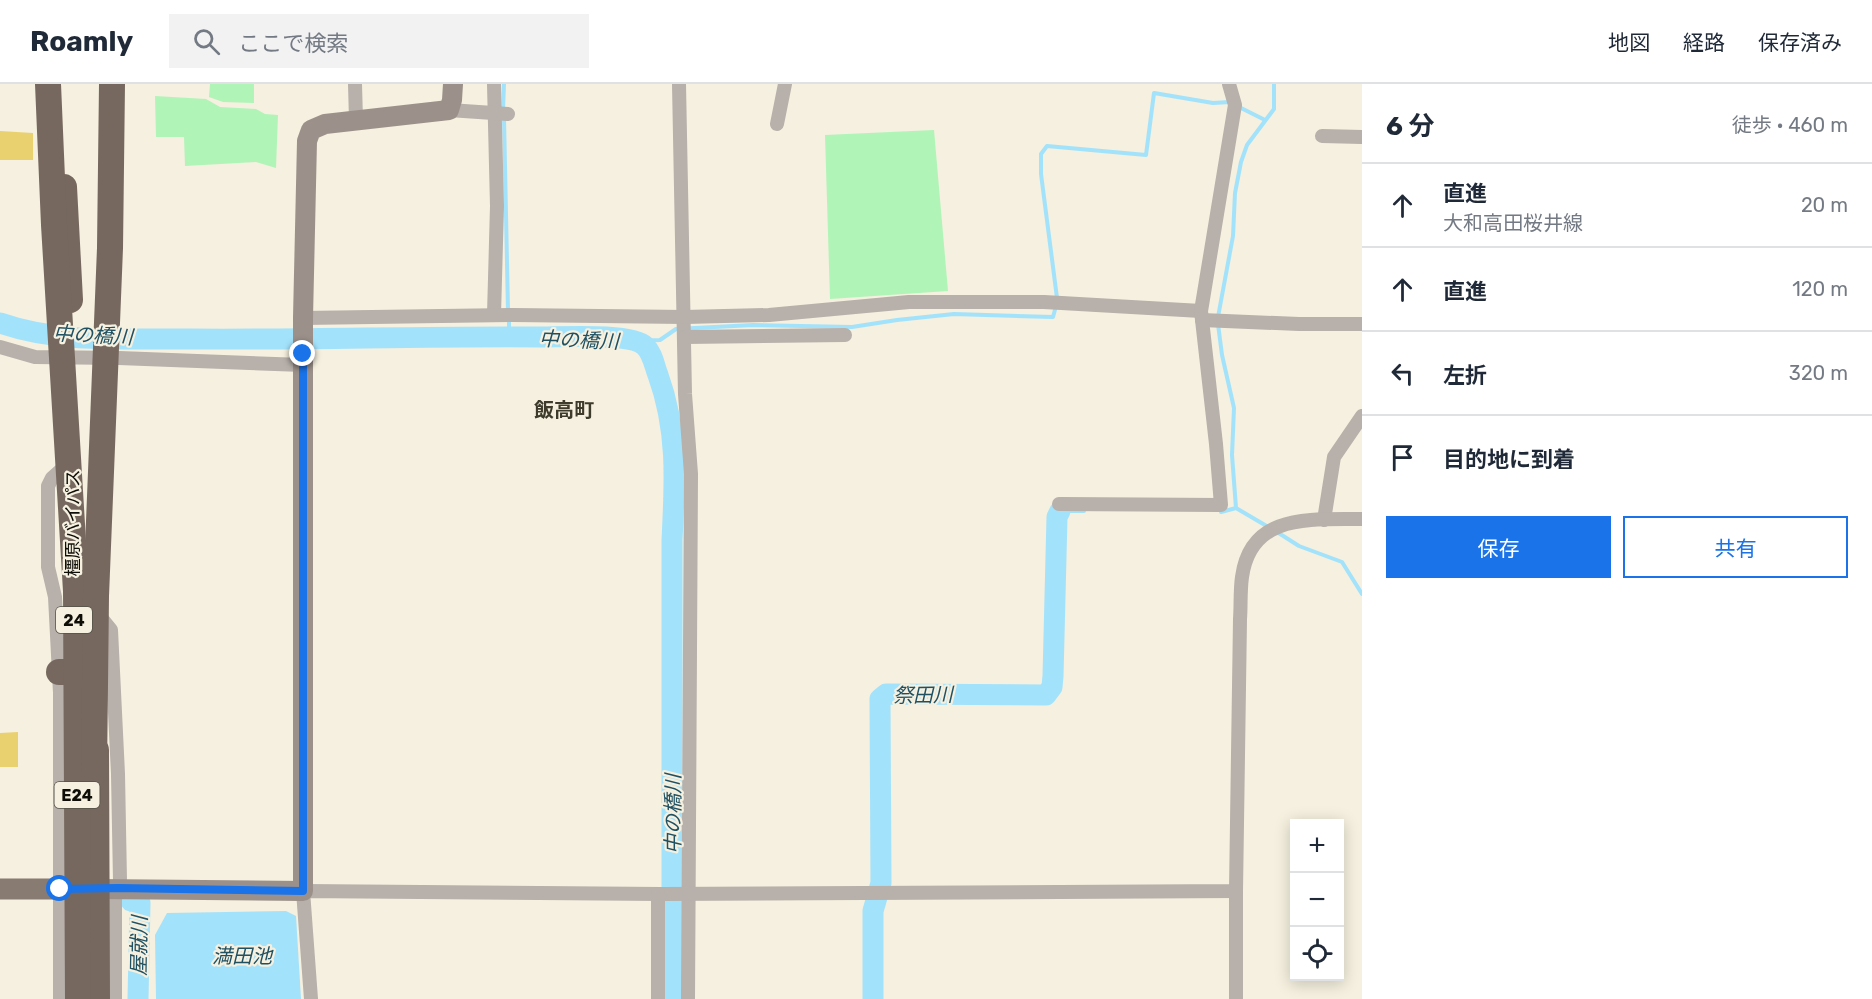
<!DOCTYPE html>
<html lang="ja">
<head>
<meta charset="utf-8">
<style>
	:root { --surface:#fff; --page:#f2f2f3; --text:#1f2937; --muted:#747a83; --line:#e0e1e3; --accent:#1a73e8 }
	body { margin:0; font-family:Rubik,"Noto Sans JP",sans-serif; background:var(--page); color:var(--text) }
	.controls { position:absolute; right:18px; bottom:18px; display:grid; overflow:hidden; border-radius:0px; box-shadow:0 3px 15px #0003 }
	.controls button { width:54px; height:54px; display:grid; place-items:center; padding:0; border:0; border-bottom:2px solid var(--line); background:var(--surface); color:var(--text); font:30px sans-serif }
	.stop { position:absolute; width:18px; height:18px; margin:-14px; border:4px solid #1a73e8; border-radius:50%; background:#fff }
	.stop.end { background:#1a73e8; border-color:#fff; box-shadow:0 2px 6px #0008 }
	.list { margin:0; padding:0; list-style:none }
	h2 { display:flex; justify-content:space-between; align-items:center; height:78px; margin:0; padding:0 24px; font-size:26px }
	h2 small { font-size:20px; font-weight:400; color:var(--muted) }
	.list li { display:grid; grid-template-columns:39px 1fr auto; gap:18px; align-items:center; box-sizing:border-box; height:84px; padding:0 24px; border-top:2px solid var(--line) }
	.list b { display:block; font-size:22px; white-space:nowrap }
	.list p { margin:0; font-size:20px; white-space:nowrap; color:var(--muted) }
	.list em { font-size:20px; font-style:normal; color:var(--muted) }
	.actions { display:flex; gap:12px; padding:18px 24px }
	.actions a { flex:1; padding:14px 0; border:2px solid var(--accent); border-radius:0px; text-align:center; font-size:21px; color:var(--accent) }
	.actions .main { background:var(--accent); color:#fff }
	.icon { flex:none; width:33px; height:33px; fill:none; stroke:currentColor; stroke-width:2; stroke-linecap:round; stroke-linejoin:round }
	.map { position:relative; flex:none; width:1362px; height:915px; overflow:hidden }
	header { display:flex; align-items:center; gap:36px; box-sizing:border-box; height:84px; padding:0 30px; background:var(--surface); border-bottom:2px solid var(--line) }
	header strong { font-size:28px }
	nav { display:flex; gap:33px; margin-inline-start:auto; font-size:21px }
	.search { width:420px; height:54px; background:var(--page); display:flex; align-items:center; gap:15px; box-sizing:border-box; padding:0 21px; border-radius:0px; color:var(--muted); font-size:22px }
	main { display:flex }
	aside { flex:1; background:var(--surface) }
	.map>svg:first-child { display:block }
	.green { fill:#b0f4b8 }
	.water { fill:#a3e2fb }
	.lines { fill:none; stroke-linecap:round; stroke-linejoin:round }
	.stream { stroke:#a3e2fb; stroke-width:4 }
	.river { stroke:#a3e2fb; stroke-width:21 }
	.building { fill:#ead170 }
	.street { stroke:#b7b0ab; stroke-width:14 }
	.secondary { stroke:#9c918a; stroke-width:20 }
	.primary { stroke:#887b72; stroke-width:21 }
	.highway { stroke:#76685e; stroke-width:26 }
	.highway-bridge { stroke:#76685e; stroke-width:26 }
	.route { stroke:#1a73e8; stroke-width:8 }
	.labels { text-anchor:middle; stroke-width:4.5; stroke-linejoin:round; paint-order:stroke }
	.shield { fill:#f5f0df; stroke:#545148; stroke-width:1.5 }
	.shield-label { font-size:16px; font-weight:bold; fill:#0f0d08 }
	.street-label { font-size:18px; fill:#0f0d08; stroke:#f5f0df }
	.water-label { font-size:20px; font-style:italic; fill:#205163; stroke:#f5f0df }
	.neighbourhood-label { font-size:20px; font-weight:bold; fill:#3e3b2c; stroke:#f5f0df }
</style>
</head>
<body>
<header>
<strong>Roamly</strong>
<div class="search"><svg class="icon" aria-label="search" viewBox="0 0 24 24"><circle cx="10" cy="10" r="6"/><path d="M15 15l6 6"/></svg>ここで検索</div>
<nav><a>地図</a><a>経路</a><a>保存済み</a></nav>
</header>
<main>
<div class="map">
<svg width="1362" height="915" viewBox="0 0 1362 915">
	<rect width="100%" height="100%" fill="#f5f0df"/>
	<g class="green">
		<polygon points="210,0 254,0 254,19 223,18 209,13"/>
		<polygon points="155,12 206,15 220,23 256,25 265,30 278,31 276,84 256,78 185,82 184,53 156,53"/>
		<polygon points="934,46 948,207 830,215 825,51"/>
	</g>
	<polygon class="water" points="286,827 296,832 301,915 156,915 155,851 167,829"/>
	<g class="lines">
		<g class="stream">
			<polyline points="1239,23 1265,36"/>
			<polyline points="503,26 504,0"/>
			<polyline points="504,34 508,227"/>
			<polyline points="1057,214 1041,90 1041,70 1047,62 1146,71 1154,9 1213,19 1230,18"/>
			<polyline points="1218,233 1233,152 1235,109 1241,78 1247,61 1274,25 1274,0"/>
			<polyline points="509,235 509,252"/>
			<polyline points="1218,240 1222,271 1234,324 1232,371 1236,424"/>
			<polyline points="637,257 660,256 676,245 753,241 852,243 897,236 954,230 1053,233 1056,222"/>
			<polyline points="1060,427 1084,427"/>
			<polyline points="1221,428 1236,424 1270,444"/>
			<polyline points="1277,448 1299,462 1342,478 1362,510"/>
		</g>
		<g class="river">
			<path d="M 0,239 C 59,260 127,254 189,255 C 307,256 424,252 542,253 C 563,253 632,249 645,262 C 653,270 654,281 658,291 C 678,346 675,398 672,456 L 672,915"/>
			<polyline points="131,817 140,819 138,915"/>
			<polyline points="873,915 873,827 881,799 880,615 886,610 1046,611 1052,603 1053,592 1057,433 1060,427"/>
		</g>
	</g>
	<g class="building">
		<polygon points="0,47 33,49 33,76 0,76"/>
		<polygon points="18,648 18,683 0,683 0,649"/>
	</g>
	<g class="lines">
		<g class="street">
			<polyline points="355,0 356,36"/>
			<polyline points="494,0 497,122 494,231"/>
			<polyline points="679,0 685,310 691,390 688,915"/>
			<polyline points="449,26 508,30"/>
			<polyline points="777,40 785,0"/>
			<polyline points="1322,52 1362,53"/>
			<polyline points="303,234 513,231 685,233 769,231 909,218 1044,218 1201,227"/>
			<polyline points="1202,236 1299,240 1362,240"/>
			<polyline points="685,253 845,251"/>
			<polyline points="0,263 35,273 119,274 303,281"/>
			<polyline points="1059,420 1221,421 1216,360 1201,227 1235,21 1229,0"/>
			<polyline points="1324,436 1334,373 1362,332"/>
			<polyline points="98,530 111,546 118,690 120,797 115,812 115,915"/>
			<polyline points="1236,807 1236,915"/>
			<polyline points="60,915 60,609 55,513 48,483 48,402 52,394 70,378"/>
			<path d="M 311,915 L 303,807 L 661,810 L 1236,807 L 1240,535 C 1241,522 1240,507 1242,493 C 1251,428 1312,436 1362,435"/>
			<polyline points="658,915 658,810"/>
		</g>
		<polyline class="secondary" points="97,805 303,807 303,234 307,57 311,46 325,40 449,26 452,16 453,0"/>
		<polyline class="primary" points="0,805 93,805"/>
		<g class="highway">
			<polyline points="64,103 70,216"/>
			<polyline points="59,588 74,588"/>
			<polyline points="96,666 97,915"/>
		</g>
		<g class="highway-bridge">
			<polyline points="48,0 54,141 76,507 78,915"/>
			<polyline points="94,689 96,512 110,164 112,0"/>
		</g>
	</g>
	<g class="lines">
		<polyline class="route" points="60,805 118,804 303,807 303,270"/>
	</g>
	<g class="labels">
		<g class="shield">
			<rect x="56" y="523" width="36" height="26" rx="4.5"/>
			<rect x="54.5" y="698" width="45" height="26" rx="4.5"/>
		</g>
		<g class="shield-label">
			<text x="74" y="542">24</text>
			<text x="77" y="717">E24</text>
		</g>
		<g class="street-label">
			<text transform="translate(73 439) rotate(-90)" y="6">橿原バイパス</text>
		</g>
		<g class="water-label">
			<text transform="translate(93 251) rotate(3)" y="7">中の橋川</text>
			<text transform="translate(579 256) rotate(2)" y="7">中の橋川</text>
			<text transform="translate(923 611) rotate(-1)" y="7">祭田川</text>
			<text transform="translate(673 730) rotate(-90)" y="7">中の橋川</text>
			<text transform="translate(139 862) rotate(-89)" y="7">屋就川</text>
			<text x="242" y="879">満田池</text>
		</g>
		<g class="neighbourhood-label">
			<text x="564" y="333">飯高町</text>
		</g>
	</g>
</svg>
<div class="controls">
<button>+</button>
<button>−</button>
<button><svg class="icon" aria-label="locate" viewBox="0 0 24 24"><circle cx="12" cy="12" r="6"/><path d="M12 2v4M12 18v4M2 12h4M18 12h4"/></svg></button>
</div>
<div class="stop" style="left:60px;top:805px"></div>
<div class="stop end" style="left:303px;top:270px"></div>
</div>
<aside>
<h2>6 分<small>徒歩 · 460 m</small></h2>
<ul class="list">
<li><svg class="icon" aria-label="ahead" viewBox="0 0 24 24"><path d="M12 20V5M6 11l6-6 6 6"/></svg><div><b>直進</b><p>大和高田桜井線</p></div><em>20 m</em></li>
<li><svg class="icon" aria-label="ahead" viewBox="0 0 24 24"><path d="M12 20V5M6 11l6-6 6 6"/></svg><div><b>直進</b></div><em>120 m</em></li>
<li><svg class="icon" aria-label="left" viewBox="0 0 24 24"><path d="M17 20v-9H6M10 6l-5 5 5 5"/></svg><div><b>左折</b></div><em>320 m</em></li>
<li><svg class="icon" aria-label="arrive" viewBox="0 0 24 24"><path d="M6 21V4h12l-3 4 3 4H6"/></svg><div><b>目的地に到着</b></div></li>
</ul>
<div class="actions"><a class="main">保存</a><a>共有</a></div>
</aside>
</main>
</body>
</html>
